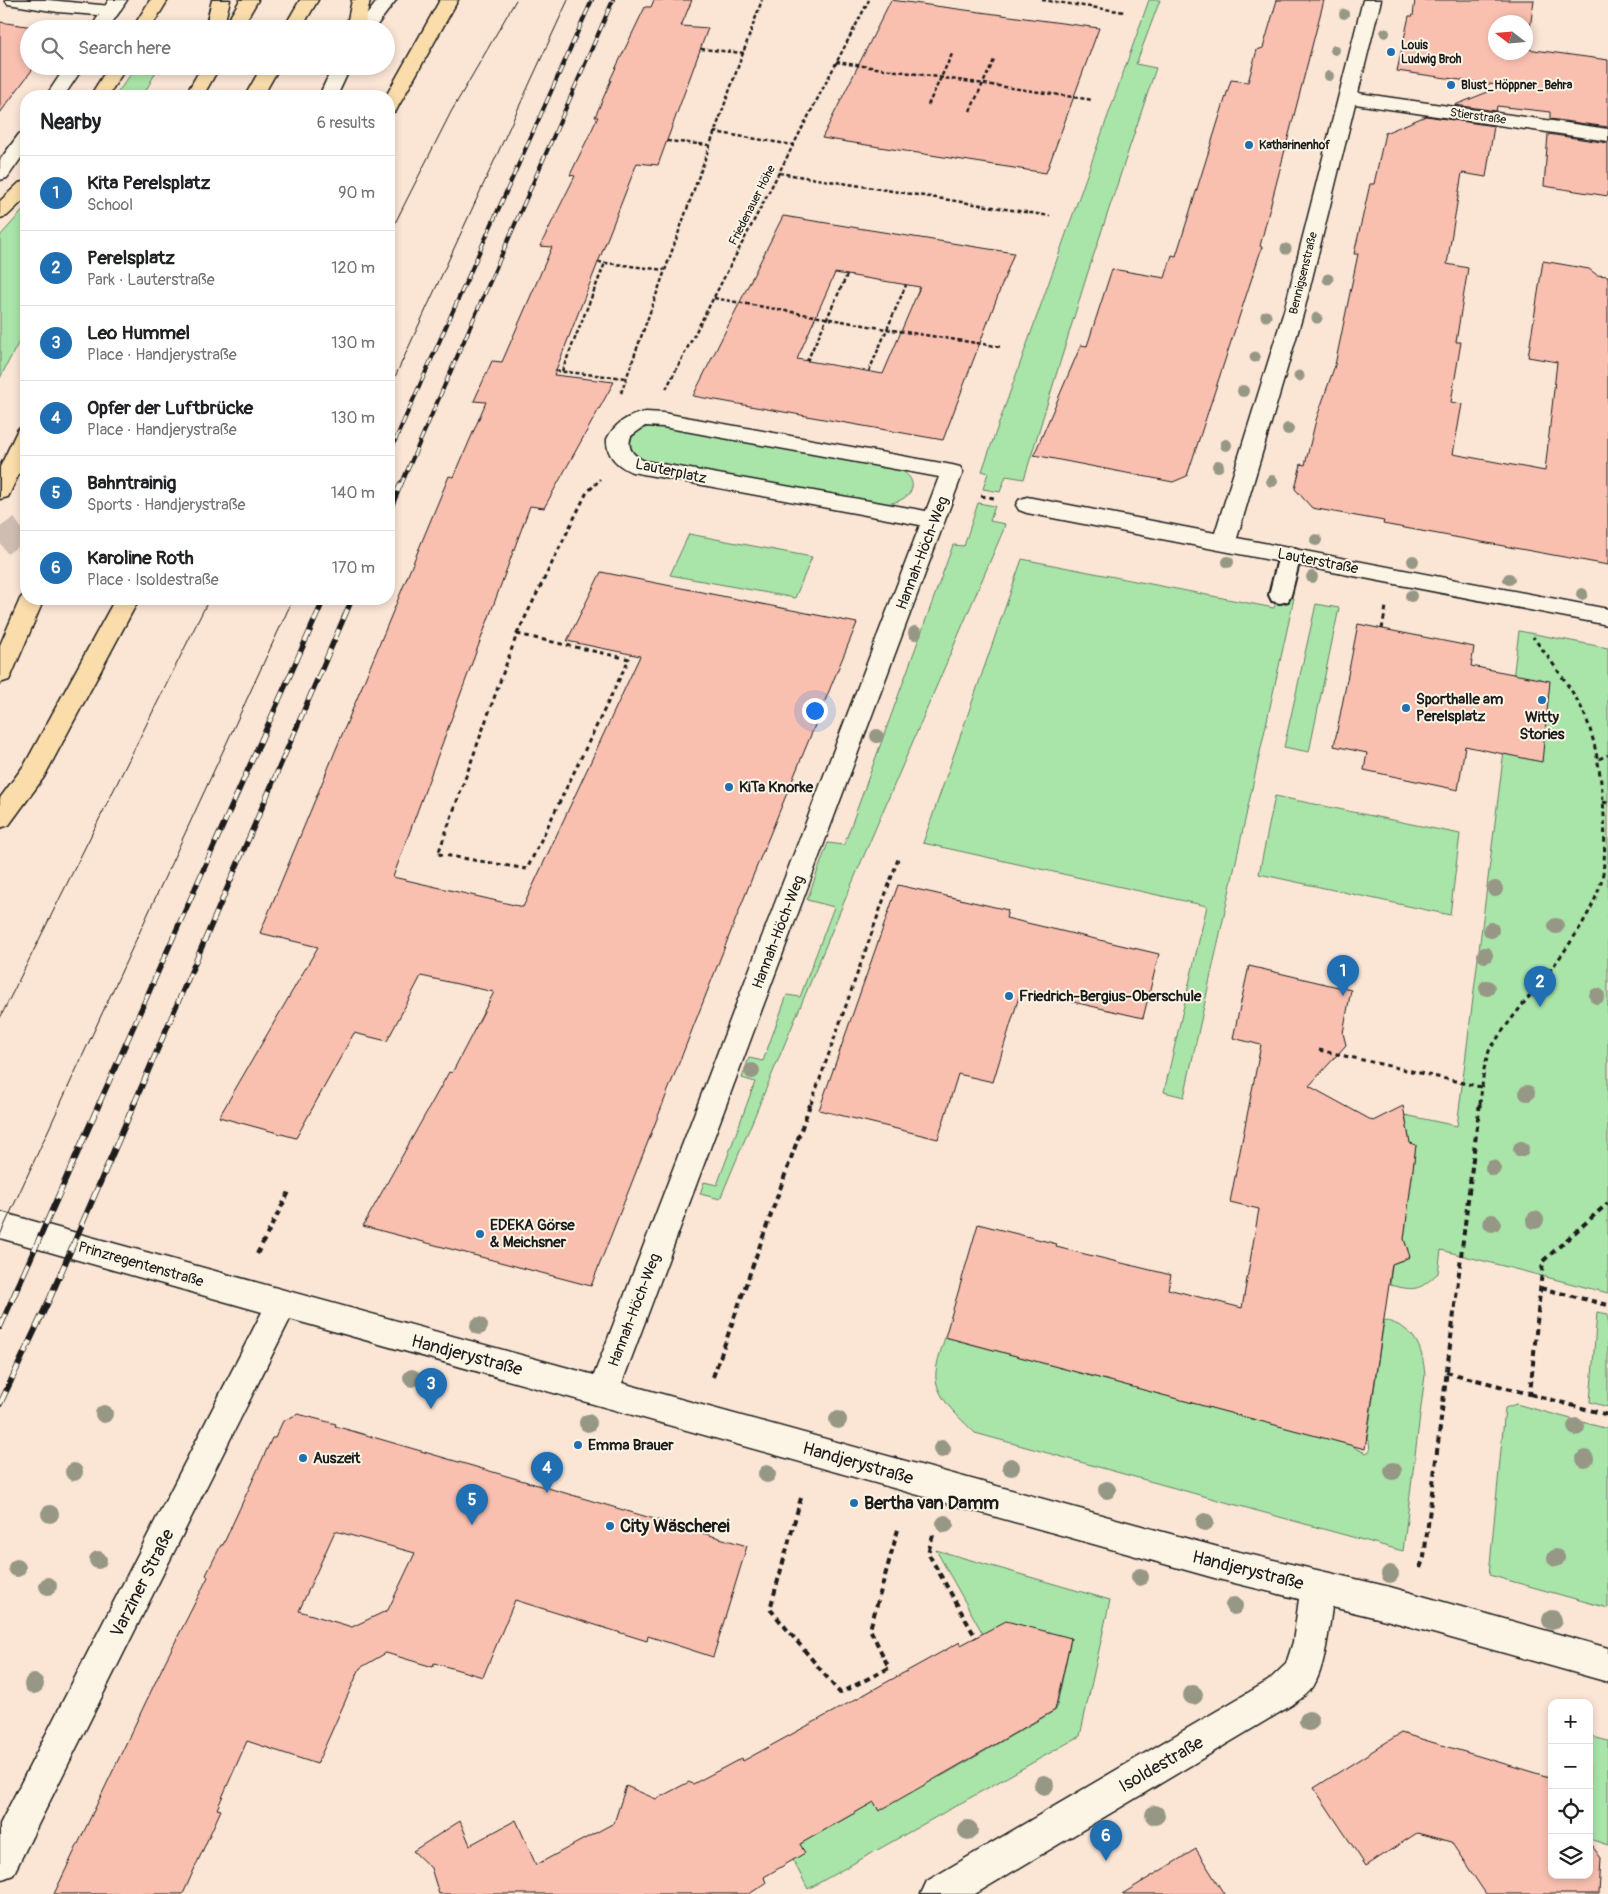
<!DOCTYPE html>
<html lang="en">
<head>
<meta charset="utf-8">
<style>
	:root { --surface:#fff; --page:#f2f2f2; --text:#202124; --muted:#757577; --line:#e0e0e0; --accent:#1f6fb2 }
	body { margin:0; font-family:Pangolin,sans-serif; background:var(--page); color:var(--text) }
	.controls { position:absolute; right:15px; bottom:15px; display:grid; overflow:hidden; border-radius:10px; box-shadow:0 2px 8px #0003 }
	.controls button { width:45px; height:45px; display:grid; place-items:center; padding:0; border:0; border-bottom:1px solid var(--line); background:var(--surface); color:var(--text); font:25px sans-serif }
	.compass { position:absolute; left:1488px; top:15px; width:45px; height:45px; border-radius:50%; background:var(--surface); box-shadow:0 2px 8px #0003; rotate:286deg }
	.you { position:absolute; left:814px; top:710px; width:18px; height:18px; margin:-12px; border:4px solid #fff; border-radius:50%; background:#1a73e8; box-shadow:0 0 0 8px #1a73e833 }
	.badge { display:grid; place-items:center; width:32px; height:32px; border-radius:50%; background:var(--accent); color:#fff; font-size:16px; font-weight:700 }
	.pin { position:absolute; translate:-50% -41px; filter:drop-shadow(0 1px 2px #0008) }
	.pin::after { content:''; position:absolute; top:26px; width:18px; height:15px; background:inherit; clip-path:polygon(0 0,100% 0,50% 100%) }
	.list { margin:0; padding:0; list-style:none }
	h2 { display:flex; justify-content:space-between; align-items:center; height:65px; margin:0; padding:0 20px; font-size:21px }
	h2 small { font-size:16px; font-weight:400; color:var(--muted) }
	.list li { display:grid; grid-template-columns:32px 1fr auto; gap:15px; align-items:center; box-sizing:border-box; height:75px; padding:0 20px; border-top:1px solid var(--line) }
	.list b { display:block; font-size:19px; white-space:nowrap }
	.list p { margin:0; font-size:16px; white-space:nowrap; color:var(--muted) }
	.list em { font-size:16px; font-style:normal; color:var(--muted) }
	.icon { flex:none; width:28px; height:28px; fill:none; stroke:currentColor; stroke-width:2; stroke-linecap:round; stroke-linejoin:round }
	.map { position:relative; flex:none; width:1608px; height:1894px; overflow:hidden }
	.search { position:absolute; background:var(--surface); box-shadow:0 2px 8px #0003; left:20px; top:20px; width:375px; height:55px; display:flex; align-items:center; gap:12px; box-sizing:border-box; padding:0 18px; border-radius:28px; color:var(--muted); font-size:19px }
	.panel { position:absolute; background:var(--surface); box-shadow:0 2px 8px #0003; left:20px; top:90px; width:375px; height:515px; border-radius:20px }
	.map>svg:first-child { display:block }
	.green { fill:#a9e4a9; stroke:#628062 }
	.building { fill:#f9c0b0; stroke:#1c1c1c; fill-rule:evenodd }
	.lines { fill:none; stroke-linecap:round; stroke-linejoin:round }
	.secondary-tunnel { stroke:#cebdb0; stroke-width:26; stroke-dasharray:26 13; stroke-linecap:butt }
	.service-casing { stroke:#1c1c1c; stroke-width:4 }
	.minor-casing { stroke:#1c1c1c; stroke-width:3 }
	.secondary-casing { stroke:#1c1c1c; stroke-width:3 }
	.motorway-casing { stroke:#1c1c1c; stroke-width:3 }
	.path-far2 { stroke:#1c1c1c; stroke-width:2.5; stroke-dasharray:4 2.5; stroke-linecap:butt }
	.path-far1 { stroke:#1c1c1c; stroke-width:3; stroke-dasharray:4.5 4; stroke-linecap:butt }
	.path { stroke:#1c1c1c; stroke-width:4; stroke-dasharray:6 4.5; stroke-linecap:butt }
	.service { fill:#fcf5e5; fill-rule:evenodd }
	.minor { fill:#fcf5e5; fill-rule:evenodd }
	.secondary { fill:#fcf5e5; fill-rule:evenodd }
	.motorway { fill:#faddab; fill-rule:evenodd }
	.tram { stroke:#1c1c1c; stroke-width:1 }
	.rail-far2-casing { stroke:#1c1c1c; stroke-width:4 }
	.rail-far1-casing { stroke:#1c1c1c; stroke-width:5.5 }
	.rail-casing { stroke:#1c1c1c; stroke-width:6 }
	.rail-far2 { stroke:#fcf5e5; stroke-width:2.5; stroke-dasharray:8; stroke-linecap:butt }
	.rail-far1 { stroke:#fcf5e5; stroke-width:4; stroke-dasharray:11; stroke-linecap:butt }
	.rail { stroke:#fcf5e5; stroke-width:4.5; stroke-dasharray:14; stroke-linecap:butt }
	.tree { fill:#979786 }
	.poi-dot { fill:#1f6fb2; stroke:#fcf5e5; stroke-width:2 }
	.labels { text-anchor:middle; stroke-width:4; stroke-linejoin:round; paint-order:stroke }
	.far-poi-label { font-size:12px; font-weight:bold; fill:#1c1c1c; stroke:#fcf5e5; text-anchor:start }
	.far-street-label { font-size:12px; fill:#1c1c1c; stroke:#fcf5e5 }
	.street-label { font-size:15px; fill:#1c1c1c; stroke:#fcf5e5 }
	.poi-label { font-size:15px; font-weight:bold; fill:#1c1c1c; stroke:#fcf5e5; text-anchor:start }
	.near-street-label { font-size:18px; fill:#1c1c1c; stroke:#fcf5e5 }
	.near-poi-label { font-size:18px; font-weight:bold; fill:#1c1c1c; stroke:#fcf5e5; text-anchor:start }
</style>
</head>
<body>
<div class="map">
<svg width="1608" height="1894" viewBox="0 0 1608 1894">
	<rect width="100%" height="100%" fill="#fbe5d5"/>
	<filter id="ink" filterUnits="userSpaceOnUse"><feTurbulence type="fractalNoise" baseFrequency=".02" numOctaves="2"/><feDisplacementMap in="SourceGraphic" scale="10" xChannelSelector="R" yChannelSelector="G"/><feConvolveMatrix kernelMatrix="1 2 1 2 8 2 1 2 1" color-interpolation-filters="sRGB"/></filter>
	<g filter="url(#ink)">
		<g class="green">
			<polygon points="1149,0 1160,0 1136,64 1156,68 1087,275 1024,479 1006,476 1000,492 983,489 988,473 982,471"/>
			<polygon points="137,66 159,66 143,96 115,96"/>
			<polygon points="26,207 26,328 0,378 0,236"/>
			<path d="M 653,425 L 897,468 C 926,482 909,503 884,504 L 646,461 C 619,450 630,431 653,425 Z"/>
			<polygon points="978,503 995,506 990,521 1005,524 1003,531 841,909 720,1199 700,1194 704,1182 717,1185 755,1082 742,1078 749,1058 763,1061 787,995 800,997 834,907 807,900 828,843 844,845 953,545 964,546"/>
			<polygon points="689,534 812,557 795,598 670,575"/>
			<polygon points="1022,559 1274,608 1278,595 1294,598 1184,1097 1164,1092 1207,906 923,843"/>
			<polygon points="1316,604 1339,608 1309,752 1284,747"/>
			<path d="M 1519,631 L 1608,648 L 1608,1293 L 1441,1250 L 1438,1273 C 1419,1291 1415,1291 1390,1285 L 1392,1264 L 1404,1260 L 1408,1250 L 1404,1239 L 1416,1145 L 1410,1143 L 1405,1115 L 1457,1126 Z"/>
			<polygon points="1275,796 1460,834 1450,915 1259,874"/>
			<polygon points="1597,1312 1608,1314 1608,1407 1590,1402"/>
			<path d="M 1384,1320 C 1415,1328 1422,1345 1425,1375 L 1403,1551 L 975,1433 C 960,1418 933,1396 936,1372 C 937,1360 942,1348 945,1337 L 1355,1446 L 1355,1448 L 1366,1453 L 1370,1451 L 1369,1441 L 1367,1440 Z"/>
			<polygon points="1516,1404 1608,1429 1608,1608 1489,1575 1505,1408"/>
			<polygon points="936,1550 1110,1600 1080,1736 808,1889 793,1860 800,1844 874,1802 879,1811 935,1770 940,1777 1056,1710 1071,1638 983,1634"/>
			<polygon points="1589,1736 1608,1741 1608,1845 1589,1839 1592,1835 1589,1830"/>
		</g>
		<g class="building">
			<polygon points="654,0 692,0 681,26 708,28 658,165 637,163 554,375 614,382 544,508 530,506 393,877 523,907 640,656 567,641 601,572 857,623 750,883 591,1286 363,1226 449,1072 452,1073 494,992 421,976 387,1041 354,1033 296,1138 219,1117 318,947 260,933 449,476 454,477 486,402 474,401 492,361 502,362 552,247 540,246 575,176 570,175 598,117 595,117 611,80 610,80 645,7 651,7"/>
			<polygon points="891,0 1099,28 1046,173 822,138"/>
			<polygon points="1277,0 1324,0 1260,246 1262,247 1187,476 1173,482 1034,455 1081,345 1087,346 1112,269 1165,278 1172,255 1176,256 1231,80 1248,82 1257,50 1263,48"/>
			<path d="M 1415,0 L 1534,0 L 1527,49 L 1608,60 L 1608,127 L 1550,119 L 1550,112 L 1497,106 L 1496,111 L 1455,105 L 1503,86 L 1397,71 L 1409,16 L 1413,16 ZM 1496,22 L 1526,22 L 1526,52 L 1496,52 Z"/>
			<polygon points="0,22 46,29 29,29 29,66 35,66 0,113"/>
			<polygon points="1426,116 1494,126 1486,177 1462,173 1447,264 1468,268 1456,342 1461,342 1451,402 1462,404 1453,454 1545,471 1557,362 1528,357 1543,261 1589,269 1597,275 1608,276 1608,565 1383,524 1384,521 1312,508 1295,489 1301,464 1305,465 1316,420 1335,365 1358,254 1354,254 1363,215 1370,184 1374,184 1385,133"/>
			<polygon points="1548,134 1608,143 1608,196 1544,186"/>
			<path d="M 783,216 L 1014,253 L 943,440 L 693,396 ZM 835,273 L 920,287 L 883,374 L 797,359 Z"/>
			<polygon points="1358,624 1474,647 1471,666 1550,681 1542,762 1465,746 1458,790 1364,770 1367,753 1334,746"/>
			<polygon points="898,885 1008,910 1006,918 1159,954 1143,1018 1021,990 993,1082 958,1074 938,1139 819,1110"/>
			<polygon points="1249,966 1351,990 1343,1033 1346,1045 1309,1086 1373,1121 1403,1106 1410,1143 1416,1145 1404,1239 1410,1257 1392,1264 1365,1449 945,1337 978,1224 1057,1244 1056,1247 1171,1275 1168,1289 1242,1308 1259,1209 1230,1202 1261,1045 1233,1038"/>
			<path d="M 298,1414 L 336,1424 L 335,1426 L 747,1546 L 713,1657 L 648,1636 L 647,1641 L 515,1600 L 483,1677 L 434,1663 L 433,1667 L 386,1653 L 360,1668 L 317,1764 L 247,1741 L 217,1809 L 221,1810 L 183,1894 L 54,1894 L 165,1662 L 208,1577 L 206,1575 L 221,1545 L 223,1545 L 272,1438 L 275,1438 L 283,1421 ZM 335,1531 L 415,1553 L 388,1610 L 352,1627 L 299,1611 Z"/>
			<polygon points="1006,1621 1071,1638 1055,1710 879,1811 874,1802 800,1844 805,1853 764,1877 766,1883 749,1894 439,1894 431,1868 413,1851 460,1821 470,1845 516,1820 536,1865 614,1823 626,1786 656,1799 689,1782 693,1784 742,1758 743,1761 960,1642 961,1645"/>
			<polygon points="1401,1733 1549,1777 1552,1780 1552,1875 1589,1875 1589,1842 1601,1858 1599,1894 1486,1894 1451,1842 1417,1833 1366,1866 1314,1788"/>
			<polygon points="1196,1849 1224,1894 1122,1894"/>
		</g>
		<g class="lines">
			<polyline class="secondary-tunnel" points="0,543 26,525"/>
			<defs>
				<polygon id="service" points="1290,547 1298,550 1301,555 1291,595 1288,601 1280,603 1272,601 1269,595 1279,555 1282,550"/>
				<g id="minor">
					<polygon points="5,0 48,0 111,6 117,7 120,11 117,15 111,16 58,12 14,5 8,4"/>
					<polygon points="1363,0 1381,0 1358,93 1608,129 1608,141 1355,104 1304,311 1237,538 1608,609 1608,625 1027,513 1019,510 1016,505 1019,500 1027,497 1215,533 1284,311"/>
					<path d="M 646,412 L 663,413 L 952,465 L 960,467 L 963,472 L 622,1383 L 1218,1547 L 1390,1587 L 1608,1648 L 1608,1682 L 1390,1621 L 1332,1607 C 1329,1629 1325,1668 1313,1687 C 1308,1694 1299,1700 1292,1705 L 975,1894 L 921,1894 L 927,1881 L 1268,1681 L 1286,1664 L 1293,1642 L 1299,1599 L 1218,1579 L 290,1319 L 13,1875 L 0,1880 L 0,1824 L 262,1312 L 0,1238 L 0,1212 L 594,1375 L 920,525 L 632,472 C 618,466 606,456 607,439 C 615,423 628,415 646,412 ZM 645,426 L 663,427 L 939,477 L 926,511 L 645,461 C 634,456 626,449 631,436 Z"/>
				</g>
				<g id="secondary">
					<polygon points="109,0 127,0 108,29 90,29"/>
					<polygon points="378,0 396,0 374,29 356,29"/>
					<polygon points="66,66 84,66 64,96 46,96"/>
					<polygon points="333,66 351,66 337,96 319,96"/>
					<polygon points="26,132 26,151 7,178 0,180 0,160 19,134"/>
				</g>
				<g id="motorway">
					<polygon points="150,0 168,0 150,29 132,29"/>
					<polygon points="212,0 230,0 223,29 240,0 258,0 241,29 205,29"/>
					<polygon points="300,0 318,0 301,29 283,29"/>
					<polygon points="352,0 370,0 364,29 346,29"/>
					<polygon points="440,0 458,0 398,107 396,111 389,113 389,96 386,96"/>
					<polygon points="109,66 127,66 108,96 90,96"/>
					<polygon points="202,66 220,66 203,96 185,96"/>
					<polygon points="262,66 280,66 263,96 245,96"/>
					<polygon points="26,181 26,198 7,216 0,218 0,201 19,183"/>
					<polygon points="26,427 26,459 8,497 0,499 0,467 18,429"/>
					<polygon points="26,592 26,599 44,599 12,674 9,680 0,683 0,645 20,599"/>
					<polygon points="115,599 139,599 44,777 9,825 0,828 0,798 25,764"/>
				</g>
			</defs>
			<use href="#service" class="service-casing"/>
			<use href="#minor" class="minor-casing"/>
			<use href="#secondary" class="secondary-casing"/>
			<use href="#motorway" class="motorway-casing"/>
			<g class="path-far2">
				<polyline points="1042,0 1125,12"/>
				<polyline points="701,49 744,53"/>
				<polyline points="836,62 1093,100"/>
				<polyline points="928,105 953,52"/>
				<polyline points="970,111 995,58"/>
				<polyline points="714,132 793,145"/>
				<polyline points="667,141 709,145"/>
				<polyline points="779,173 1050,216"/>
				<polyline points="598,262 664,270"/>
				<polyline points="714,298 886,329 1002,347"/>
				<polyline points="807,361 847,275"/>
				<polyline points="556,371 626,378"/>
				<polyline points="562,371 605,263"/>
				<polyline points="869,371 906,285"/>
				<polyline points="666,389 869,0"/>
				<polyline points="621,393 762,0"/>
				<polyline points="595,485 600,479"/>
			</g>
			<g class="path-far1">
				<polyline points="981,496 994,498"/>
				<polyline points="1382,629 1386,607"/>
				<polygon points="517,634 629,659 527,869 438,854"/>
				<polyline points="517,634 586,494 596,483"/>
				<polyline points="1599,759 1608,755"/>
				<polyline points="1603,802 1608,803"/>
				<polyline points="1319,1050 1481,1087"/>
				<polyline points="811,1104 898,859"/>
				<path d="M 1480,1104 L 1484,1069 L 1489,1051 C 1516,1008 1553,972 1579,929 C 1589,913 1600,892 1603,873 C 1608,829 1602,749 1582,709 C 1569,684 1550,660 1533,637"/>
			</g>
			<g class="path">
				<polyline points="257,1254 289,1192"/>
				<polyline points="1540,1288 1608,1305"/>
				<polyline points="1446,1372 1530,1394 1543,1261 1608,1203"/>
				<polyline points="713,1377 811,1102"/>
				<polyline points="1530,1394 1608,1415"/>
				<polyline points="801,1498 770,1609 840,1693 889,1668 870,1629 899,1526"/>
				<polyline points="933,1535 928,1553 976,1638"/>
				<polyline points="1420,1568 1424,1557 1480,1102"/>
			</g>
			<use href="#service" class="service"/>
			<use href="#minor" class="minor"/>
			<use href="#secondary" class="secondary"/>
			<use href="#motorway" class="motorway"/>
			<g class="tram">
				<polyline points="389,235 451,112 516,0"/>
				<polyline points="389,390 568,0"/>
				<polyline points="0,1018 209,599"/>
				<polyline points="0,1235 293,599"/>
			</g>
			<defs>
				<g id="rail-far2">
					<polyline points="389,454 592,0"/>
					<polyline points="401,485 613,0"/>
				</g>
				<g id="rail-far1">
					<polyline points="389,512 401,483"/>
					<polyline points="99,1104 324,599"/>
					<polyline points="134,1104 352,599"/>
				</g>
				<g id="rail">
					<polyline points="0,1327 100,1102"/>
					<polyline points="0,1404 50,1298 135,1102"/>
				</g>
			</defs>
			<use href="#rail-far2" class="rail-far2-casing"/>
			<use href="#rail-far1" class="rail-far1-casing"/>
			<use href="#rail" class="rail-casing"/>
			<use href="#rail-far2" class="rail-far2"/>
			<use href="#rail-far1" class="rail-far1"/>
			<use href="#rail" class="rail"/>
		</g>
		<g class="tree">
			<circle cx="1344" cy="14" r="5"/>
			<circle cx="1385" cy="33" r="5"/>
			<circle cx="1335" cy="50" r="5"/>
			<circle cx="1329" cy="76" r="5"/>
			<circle cx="1286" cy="249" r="5.5"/>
			<circle cx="1328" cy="279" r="5.5"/>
			<circle cx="1266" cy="316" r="5.5"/>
			<circle cx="1317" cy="318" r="5.5"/>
			<circle cx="1255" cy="357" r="5.5"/>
			<circle cx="1299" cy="376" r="5.5"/>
			<circle cx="1243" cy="391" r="6"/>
			<circle cx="1288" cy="429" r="6"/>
			<circle cx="1226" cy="445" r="6"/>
			<circle cx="1218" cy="466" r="6"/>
			<circle cx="1272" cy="481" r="6"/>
			<circle cx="1316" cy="540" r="6"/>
			<circle cx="1413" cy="561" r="6"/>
			<circle cx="1228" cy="562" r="6"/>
			<circle cx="1312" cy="577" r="6"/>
			<circle cx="1509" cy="579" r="6"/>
			<circle cx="1582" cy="594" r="6"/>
			<circle cx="1411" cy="596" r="6"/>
			<circle cx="915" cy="633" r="7"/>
			<circle cx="877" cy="736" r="7"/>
			<circle cx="1495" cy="889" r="8"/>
			<circle cx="1556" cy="926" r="8"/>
			<circle cx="1491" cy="930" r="8"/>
			<circle cx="1485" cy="955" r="8"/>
			<circle cx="1487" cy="988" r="8"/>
			<circle cx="1597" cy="996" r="8"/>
			<circle cx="752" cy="1071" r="8"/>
			<circle cx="1527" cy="1093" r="8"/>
			<circle cx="1521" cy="1149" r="8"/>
			<circle cx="1493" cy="1168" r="8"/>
			<circle cx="1535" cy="1220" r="9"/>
			<circle cx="1492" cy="1223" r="9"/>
			<circle cx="479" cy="1326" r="9"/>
			<circle cx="412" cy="1378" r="9"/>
			<circle cx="104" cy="1414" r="9"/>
			<circle cx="838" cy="1420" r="9"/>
			<circle cx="588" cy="1423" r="9"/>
			<circle cx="1576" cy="1427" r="9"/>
			<circle cx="942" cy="1449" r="9"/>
			<circle cx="1585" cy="1459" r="9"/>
			<circle cx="1011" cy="1467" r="9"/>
			<circle cx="1393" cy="1471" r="9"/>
			<circle cx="74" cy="1472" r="9"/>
			<circle cx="767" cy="1474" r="9"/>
			<circle cx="1107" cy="1490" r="9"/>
			<circle cx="50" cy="1514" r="9"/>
			<circle cx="1205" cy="1522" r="9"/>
			<circle cx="945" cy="1524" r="9"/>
			<circle cx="1556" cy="1558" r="9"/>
			<circle cx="98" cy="1560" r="9"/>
			<circle cx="17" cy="1568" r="9"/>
			<circle cx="1390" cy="1574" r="9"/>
			<circle cx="1140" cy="1577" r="9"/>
			<circle cx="48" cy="1586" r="9"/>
			<circle cx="1234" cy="1606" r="9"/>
			<circle cx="1552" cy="1620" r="10"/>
			<circle cx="34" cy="1684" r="10"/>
			<circle cx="1193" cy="1695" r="10"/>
			<circle cx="1309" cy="1721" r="10"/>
			<circle cx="1044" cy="1785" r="10"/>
			<circle cx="1155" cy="1815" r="10"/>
			<circle cx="968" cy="1830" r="10"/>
		</g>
	</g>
	<g class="poi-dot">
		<circle cx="1391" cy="52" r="5"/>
		<circle cx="1451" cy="85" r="5"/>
		<circle cx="1249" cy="145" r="5"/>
		<circle cx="1542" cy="700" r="5"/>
		<circle cx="1406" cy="708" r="5"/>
		<circle cx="729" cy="787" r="5"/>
		<circle cx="1009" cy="996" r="5"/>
		<circle cx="480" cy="1234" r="5"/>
		<circle cx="578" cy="1445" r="5"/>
		<circle cx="303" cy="1458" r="5"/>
		<circle cx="854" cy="1503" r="5"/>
		<circle cx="610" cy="1526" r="5"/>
	</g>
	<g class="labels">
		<g class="far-poi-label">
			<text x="1401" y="49">Louis<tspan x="1401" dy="14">Ludwig Broh</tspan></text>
			<text x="1461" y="89">Blust_Höppner_Behra</text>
			<text x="1259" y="149">Katharinenhof</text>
		</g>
		<g class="far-street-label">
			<text transform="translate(1478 116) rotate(8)" y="4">Stierstraße</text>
			<text transform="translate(752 205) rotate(-63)" y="4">Friedenauer Höhe</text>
			<text transform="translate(1303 273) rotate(-76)" y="4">Bennigsenstraße</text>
		</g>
		<g class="street-label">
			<text transform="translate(671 471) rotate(12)" y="5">Lauterplatz</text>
			<text transform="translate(922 553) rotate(-69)" y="5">Hannah-Höch-Weg</text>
			<text transform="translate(1318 561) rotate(11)" y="5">Lauterstraße</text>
			<text transform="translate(778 932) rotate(-69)" y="5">Hannah-Höch-Weg</text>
			<text transform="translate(141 1264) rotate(16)" y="5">Prinzregentenstraße</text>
			<text transform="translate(634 1310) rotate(-69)" y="5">Hannah-Höch-Weg</text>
		</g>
		<g class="poi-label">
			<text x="1416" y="704">Sporthalle am<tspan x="1416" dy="17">Perelsplatz</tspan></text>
			<text x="1542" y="722" text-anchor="middle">Witty<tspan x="1542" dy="17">Stories</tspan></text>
			<text x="739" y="792">KiTa Knorke</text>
			<text x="1019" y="1001">Friedrich-Bergius-Oberschule</text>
			<text x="490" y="1230">EDEKA Görse<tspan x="490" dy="17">&amp; Meichsner</tspan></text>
			<text x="588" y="1450">Emma Brauer</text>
			<text x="313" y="1463">Auszeit</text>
		</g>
		<g class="near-street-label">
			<text transform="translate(467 1355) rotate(15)" y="6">Handjerystraße</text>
			<text transform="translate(858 1463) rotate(16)" y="6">Handjerystraße</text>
			<text transform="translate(1248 1570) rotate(14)" y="6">Handjerystraße</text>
			<text transform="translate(142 1583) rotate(-63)" y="6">Varziner Straße</text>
			<text transform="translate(1161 1764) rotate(-30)" y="6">Isoldestraße</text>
		</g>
		<g class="near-poi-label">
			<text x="864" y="1509">Bertha van Damm</text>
			<text x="620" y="1532">City Wäscherei</text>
		</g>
	</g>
</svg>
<div class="controls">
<button>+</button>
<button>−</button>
<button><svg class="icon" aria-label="locate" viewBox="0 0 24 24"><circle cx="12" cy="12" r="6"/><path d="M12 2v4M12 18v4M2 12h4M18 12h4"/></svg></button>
<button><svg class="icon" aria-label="layers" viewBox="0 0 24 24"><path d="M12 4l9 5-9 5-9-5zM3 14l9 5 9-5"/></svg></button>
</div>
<svg class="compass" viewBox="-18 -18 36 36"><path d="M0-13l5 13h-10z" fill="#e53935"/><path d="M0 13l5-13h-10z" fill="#757577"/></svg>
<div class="you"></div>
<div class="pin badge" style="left:1343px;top:996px">1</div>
<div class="pin badge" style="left:1540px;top:1007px">2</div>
<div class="pin badge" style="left:431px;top:1409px">3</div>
<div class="pin badge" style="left:547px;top:1493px">4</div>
<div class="pin badge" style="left:472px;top:1525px">5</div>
<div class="pin badge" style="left:1106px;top:1861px">6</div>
<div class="search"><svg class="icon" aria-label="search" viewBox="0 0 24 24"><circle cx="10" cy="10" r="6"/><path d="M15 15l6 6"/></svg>Search here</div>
<section class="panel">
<h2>Nearby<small>6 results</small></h2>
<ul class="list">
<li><span class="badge">1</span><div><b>Kita Perelsplatz</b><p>School</p></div><em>90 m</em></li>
<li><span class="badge">2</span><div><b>Perelsplatz</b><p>Park · Lauterstraße</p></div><em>120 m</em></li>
<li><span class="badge">3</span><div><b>Leo Hummel</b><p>Place · Handjerystraße</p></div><em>130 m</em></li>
<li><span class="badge">4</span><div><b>Opfer der Luftbrücke</b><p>Place · Handjerystraße</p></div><em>130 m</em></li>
<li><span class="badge">5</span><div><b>Bahntrainig</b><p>Sports · Handjerystraße</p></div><em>140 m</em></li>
<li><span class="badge">6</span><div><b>Karoline Roth</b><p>Place · Isoldestraße</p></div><em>170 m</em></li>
</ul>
</section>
</div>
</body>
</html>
